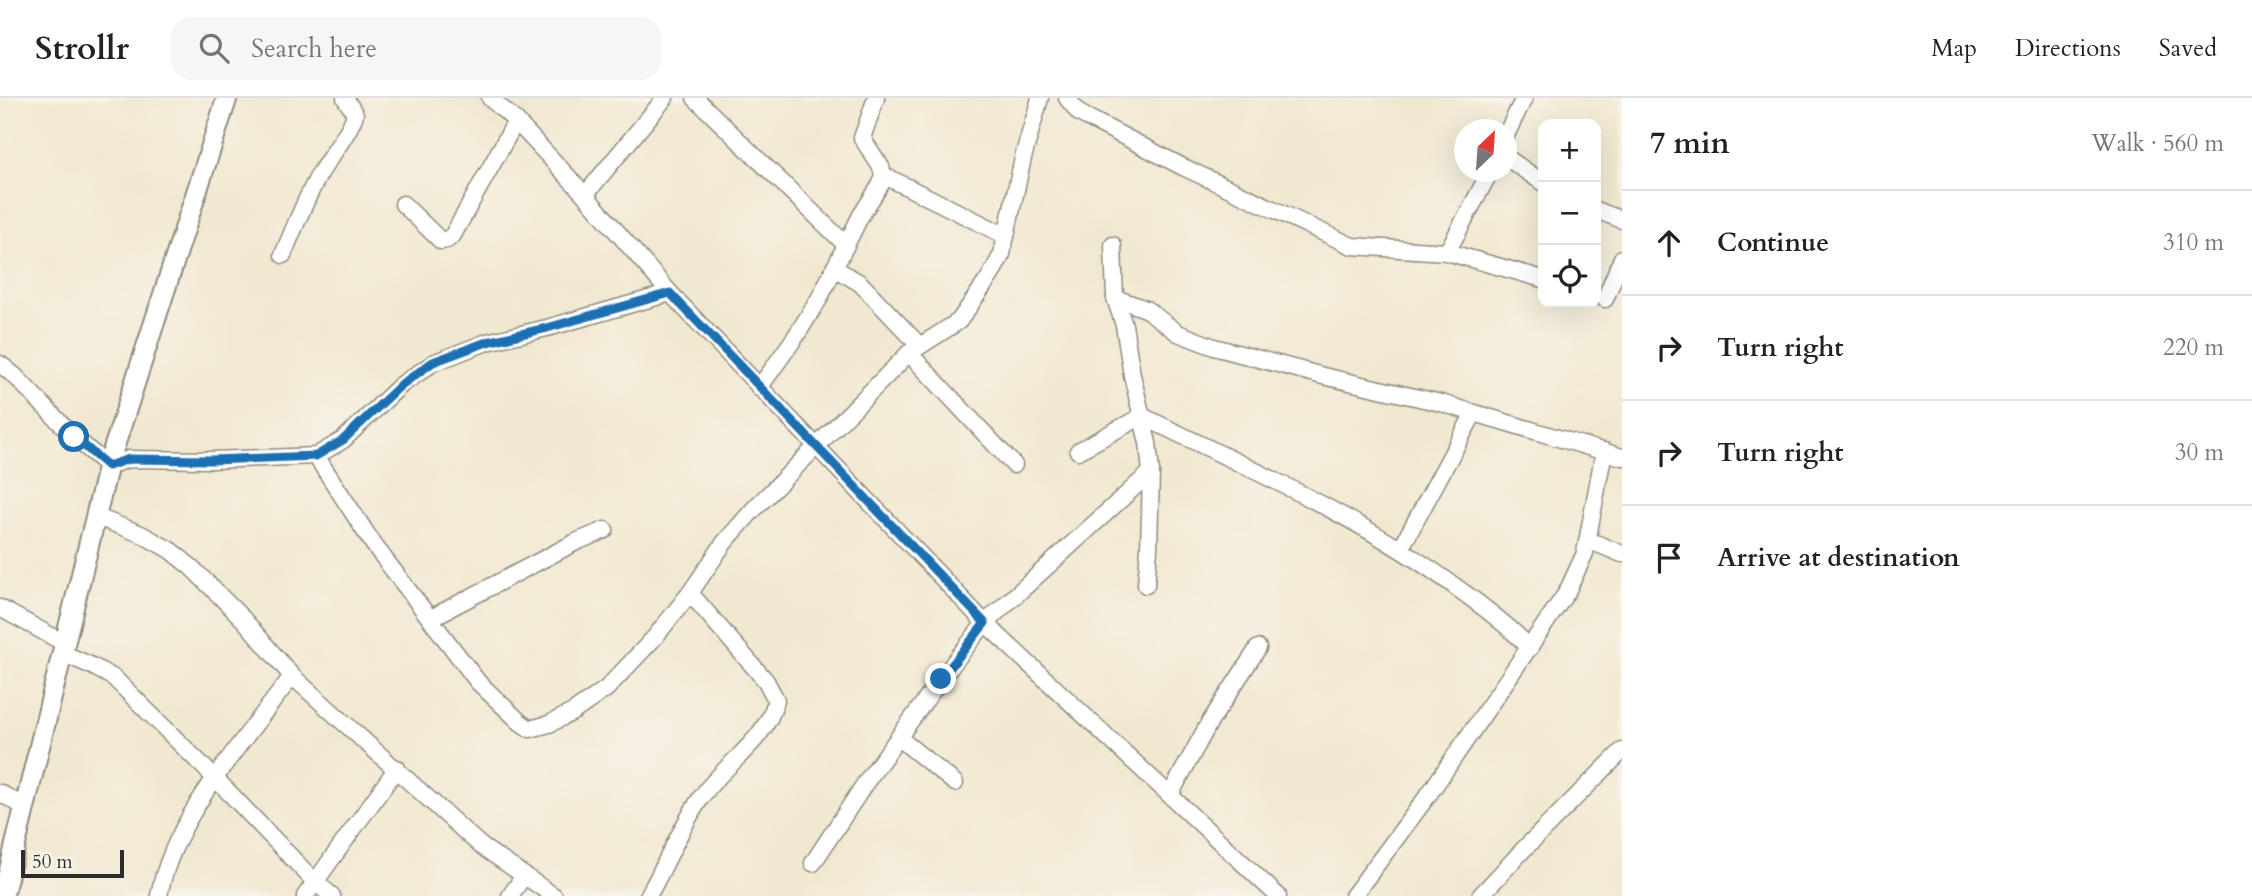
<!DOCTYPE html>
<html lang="en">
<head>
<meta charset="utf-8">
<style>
  body { margin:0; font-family:Cardo,serif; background:#f6f6f6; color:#222 }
  .controls { position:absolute; right:21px; top:21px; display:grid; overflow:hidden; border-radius:14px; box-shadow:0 7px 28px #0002 }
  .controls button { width:63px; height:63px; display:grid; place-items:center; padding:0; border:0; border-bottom:2px solid #e0e0e0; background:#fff; color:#222; font:35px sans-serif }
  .compass { position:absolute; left:1454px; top:21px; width:63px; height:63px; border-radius:50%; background:#fff; box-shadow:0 7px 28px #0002; rotate:25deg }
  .scale { position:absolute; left:21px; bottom:18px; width:103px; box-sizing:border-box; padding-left:7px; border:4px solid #2b2b2b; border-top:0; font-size:19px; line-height:24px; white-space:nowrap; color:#2b2b2b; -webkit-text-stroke:5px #f7f3e8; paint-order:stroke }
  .stop { position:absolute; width:21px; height:21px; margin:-16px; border:5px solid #1f6fb2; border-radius:50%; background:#fff }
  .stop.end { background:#1f6fb2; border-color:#fff; box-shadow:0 2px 7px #0008 }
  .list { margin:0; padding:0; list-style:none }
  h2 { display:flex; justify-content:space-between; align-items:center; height:91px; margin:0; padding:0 28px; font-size:30px }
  h2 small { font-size:23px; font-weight:400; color:#767676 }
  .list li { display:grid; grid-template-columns:46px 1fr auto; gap:21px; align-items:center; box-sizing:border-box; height:105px; padding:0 28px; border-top:2px solid #e0e0e0 }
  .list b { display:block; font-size:26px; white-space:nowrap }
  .list em { font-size:23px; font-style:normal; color:#767676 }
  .icon { flex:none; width:38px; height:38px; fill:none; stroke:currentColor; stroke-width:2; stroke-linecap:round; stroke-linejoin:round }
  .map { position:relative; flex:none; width:1622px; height:798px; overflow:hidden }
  header { display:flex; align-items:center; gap:42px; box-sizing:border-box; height:98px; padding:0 35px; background:#fff; border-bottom:2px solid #e0e0e0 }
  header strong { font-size:33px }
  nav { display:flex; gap:38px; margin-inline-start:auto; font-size:24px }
  .search { width:490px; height:63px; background:#f6f6f6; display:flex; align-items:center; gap:18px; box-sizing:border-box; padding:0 24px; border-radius:21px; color:#767676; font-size:26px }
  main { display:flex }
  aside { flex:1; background:#fff }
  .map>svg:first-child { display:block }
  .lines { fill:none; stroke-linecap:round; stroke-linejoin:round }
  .minor-casing { stroke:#8e8a7e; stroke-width:19 }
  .tertiary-casing { stroke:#8e8a7e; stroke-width:23 }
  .minor { stroke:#fff; stroke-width:16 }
  .tertiary { stroke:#fff; stroke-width:19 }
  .route { stroke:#1f6fb2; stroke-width:9 }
</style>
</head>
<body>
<header>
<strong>Strollr</strong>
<div class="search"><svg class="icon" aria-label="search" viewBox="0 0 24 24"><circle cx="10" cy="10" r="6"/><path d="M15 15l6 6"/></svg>Search here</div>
<nav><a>Map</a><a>Directions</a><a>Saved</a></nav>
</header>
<main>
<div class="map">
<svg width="1622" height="798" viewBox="0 0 1622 798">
  <rect width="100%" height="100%" fill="#f7f3e8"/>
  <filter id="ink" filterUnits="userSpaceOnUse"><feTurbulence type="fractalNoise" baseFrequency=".0143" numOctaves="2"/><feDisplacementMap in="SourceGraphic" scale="14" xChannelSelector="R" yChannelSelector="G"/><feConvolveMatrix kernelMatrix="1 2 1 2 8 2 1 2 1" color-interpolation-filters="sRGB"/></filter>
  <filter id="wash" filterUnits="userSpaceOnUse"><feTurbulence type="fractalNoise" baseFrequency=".00686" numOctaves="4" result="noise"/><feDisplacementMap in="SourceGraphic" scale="28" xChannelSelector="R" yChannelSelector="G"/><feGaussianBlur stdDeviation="1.57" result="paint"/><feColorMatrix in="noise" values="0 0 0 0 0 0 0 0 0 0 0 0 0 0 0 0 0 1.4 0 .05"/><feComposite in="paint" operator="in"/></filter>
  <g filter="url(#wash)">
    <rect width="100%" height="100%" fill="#f1e8d0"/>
  </g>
  <g filter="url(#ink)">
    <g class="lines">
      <!-- minor casing -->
      <g class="minor-casing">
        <g id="minor">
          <polyline points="490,0 516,23 585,97 670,195 985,525 1278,798"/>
          <polyline points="695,0 845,146"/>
          <polyline points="1067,0 1079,15 1088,20 1183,69 1352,148 1447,154 1543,181"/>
          <polyline points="1506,37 1524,0"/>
          <polyline points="1506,59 1543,85"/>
          <polyline points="883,77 1006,138"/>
          <polyline points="585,97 665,0"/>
          <polyline points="403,106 441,143 447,142 453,137 516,23"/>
          <polyline points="1596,112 1622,122"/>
          <polyline points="1113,147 1115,200 1124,227 1132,277 1148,345 1151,374 1149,451 1146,487"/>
          <polyline points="1447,154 1490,74"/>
          <path d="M283,157c11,-27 22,-55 36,-80 9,-16 33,-46 36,-61l-10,-16"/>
          <polyline points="834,170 860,185 919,247"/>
          <polyline points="1115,200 1146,211 1178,235 1214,249 1323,278 1441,305 1622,359"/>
          <polyline points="1605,201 1622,160"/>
          <polyline points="909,255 1014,367"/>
          <polyline points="0,266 15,278 74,339 108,368 129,361 212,362 316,358 343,342 401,287 433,265 487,244 547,230 670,195"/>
          <polyline points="759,290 796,238 819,201 861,117 881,86 883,77 881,69 862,40 876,0"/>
          <path d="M1078,353l64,-35c108,53 221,102 318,174 25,18 49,36 70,58"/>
          <polyline points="316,358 374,447 478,584 520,624 530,631 549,626 573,614 606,591 655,539 690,495 724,445 753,412 909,255 959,223 991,177 1002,156 1023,60 1040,0"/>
          <polyline points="97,419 141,436 170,452 191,469 244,522 292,578 481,748 554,798"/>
          <polyline points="1588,442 1622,456"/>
          <polyline points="1401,450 1474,315"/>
          <polyline points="0,510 64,545"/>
          <polyline points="431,520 576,444 605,432"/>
          <polyline points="62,555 92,568 114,580 216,681 314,783 332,798"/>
          <polyline points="899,640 955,685"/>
          <polyline points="0,695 23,708"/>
          <polyline points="1170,697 1208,627 1258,550"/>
          <polyline points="813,765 866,684 941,581 985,525 1151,374"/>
          <path d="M159,798c14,-79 86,-156 133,-220"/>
          <polyline points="305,798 397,670"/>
          <polyline points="510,798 523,779"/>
          <path d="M648,798c19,-33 32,-68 54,-100 23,-33 64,-54 74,-96l-10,-19 -76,-88"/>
          <polyline points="1353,798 1429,696 1567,494 1585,455 1604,353"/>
          <polyline points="1480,798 1523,752 1622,653"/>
        </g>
      </g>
      <!-- tertiary casing -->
      <g class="tertiary-casing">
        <polyline id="tertiary" points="3,798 108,368 227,0"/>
      </g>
      <!-- minor -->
      <use href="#minor" class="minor"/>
      <!-- tertiary -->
      <use href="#tertiary" class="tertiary"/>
    </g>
  </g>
  <g class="lines" filter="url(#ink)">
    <!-- route -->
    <polyline class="route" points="74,339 108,368 129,361 212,362 316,358 343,342 401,287 433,264 487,244 547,230 670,195 985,525 941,581"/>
  </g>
</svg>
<div class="controls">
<button>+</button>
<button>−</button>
<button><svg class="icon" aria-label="locate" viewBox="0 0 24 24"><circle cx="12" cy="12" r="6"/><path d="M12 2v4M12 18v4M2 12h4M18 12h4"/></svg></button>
</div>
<svg class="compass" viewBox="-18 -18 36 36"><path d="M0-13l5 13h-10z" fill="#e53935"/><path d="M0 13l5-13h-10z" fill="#767676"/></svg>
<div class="scale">50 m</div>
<div class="stop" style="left:74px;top:339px"></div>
<div class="stop end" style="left:941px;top:581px"></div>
</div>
<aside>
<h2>7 min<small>Walk · 560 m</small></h2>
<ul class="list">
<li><svg class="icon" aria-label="ahead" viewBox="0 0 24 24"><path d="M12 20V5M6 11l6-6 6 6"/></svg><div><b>Continue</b></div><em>310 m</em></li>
<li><svg class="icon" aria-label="right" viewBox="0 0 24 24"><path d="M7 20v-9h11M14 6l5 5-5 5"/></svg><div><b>Turn right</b></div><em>220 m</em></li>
<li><svg class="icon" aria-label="right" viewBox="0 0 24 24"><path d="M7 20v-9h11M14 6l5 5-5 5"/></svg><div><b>Turn right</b></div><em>30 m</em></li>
<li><svg class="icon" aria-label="arrive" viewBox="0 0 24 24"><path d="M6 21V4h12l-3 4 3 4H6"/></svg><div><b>Arrive at destination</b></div></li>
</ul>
</aside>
</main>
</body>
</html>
